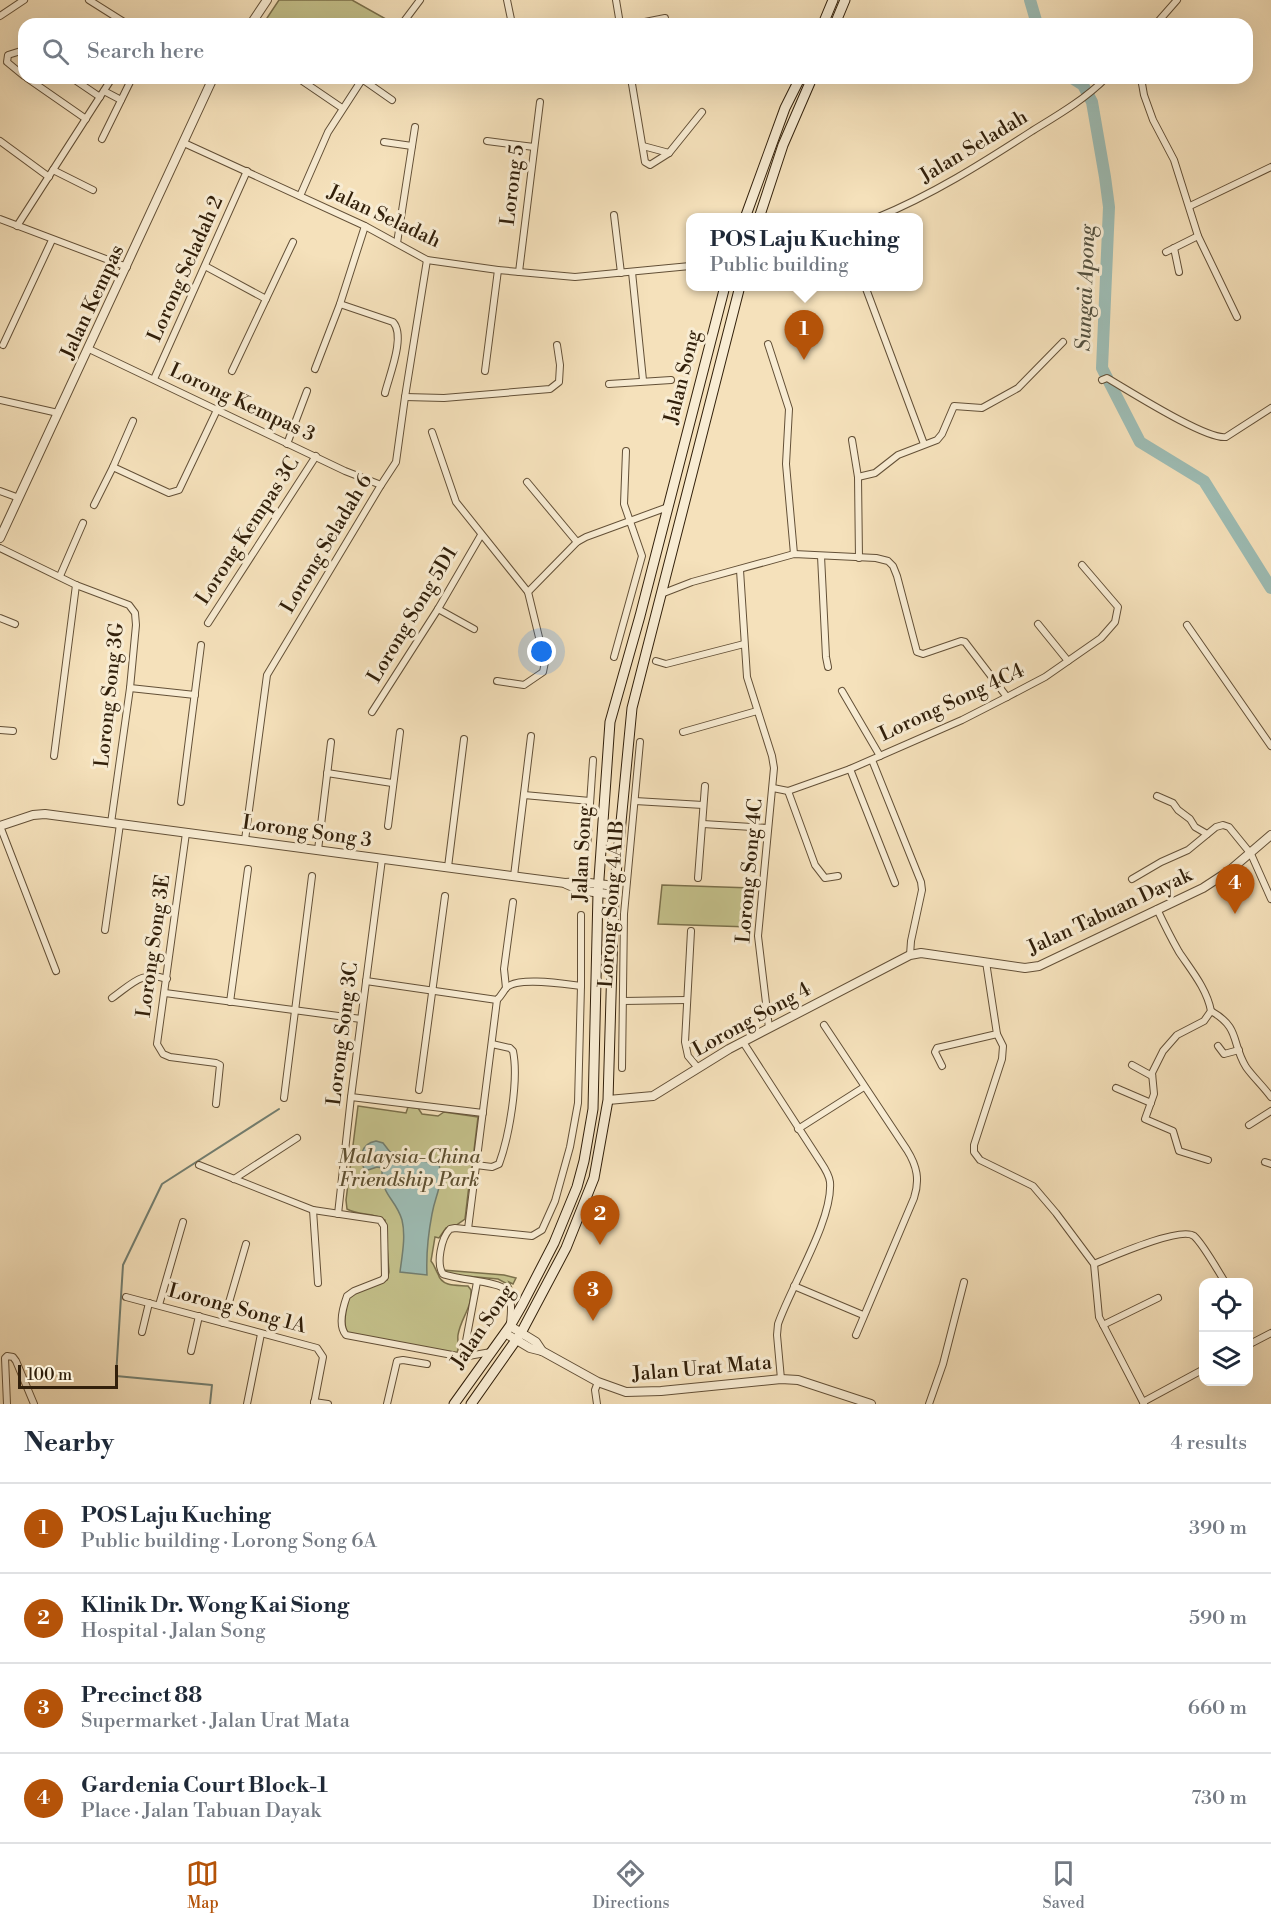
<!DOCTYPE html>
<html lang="en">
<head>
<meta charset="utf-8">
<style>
  body { margin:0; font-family:"Libre Bodoni",serif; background:#f2f2f3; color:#1f2937 }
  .controls { position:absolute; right:18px; bottom:18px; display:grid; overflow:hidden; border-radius:12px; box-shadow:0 6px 24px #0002 }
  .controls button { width:54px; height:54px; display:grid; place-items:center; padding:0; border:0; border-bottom:2px solid #e0e1e3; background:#fff; color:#1f2937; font:30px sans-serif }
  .scale { position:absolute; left:18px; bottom:15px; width:100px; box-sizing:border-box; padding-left:6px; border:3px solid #32200b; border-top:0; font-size:16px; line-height:21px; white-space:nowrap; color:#32200b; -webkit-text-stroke:4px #f8ecd3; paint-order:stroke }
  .you { position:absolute; left:542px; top:652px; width:21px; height:21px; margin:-15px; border:4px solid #fff; border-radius:50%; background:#1a73e8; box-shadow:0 0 0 9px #1a73e833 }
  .badge { display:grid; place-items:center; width:39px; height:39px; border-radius:50%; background:#b45309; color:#fff; font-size:20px; font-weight:700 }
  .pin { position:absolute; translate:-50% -50px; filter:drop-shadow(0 2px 3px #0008) }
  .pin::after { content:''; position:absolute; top:32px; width:21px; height:18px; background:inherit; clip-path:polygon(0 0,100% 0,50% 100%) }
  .popup { position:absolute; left:686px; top:213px; width:237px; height:78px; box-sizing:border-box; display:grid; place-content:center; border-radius:12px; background:#fff; filter:drop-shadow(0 2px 4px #0005); font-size:20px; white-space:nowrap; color:#747a83 }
  .popup b { font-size:22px; color:#1f2937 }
  .popup::after { content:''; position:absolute; left:50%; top:100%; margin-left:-12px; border:12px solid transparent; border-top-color:#fff }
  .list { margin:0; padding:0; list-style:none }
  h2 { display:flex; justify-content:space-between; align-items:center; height:78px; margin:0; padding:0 24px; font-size:26px }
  h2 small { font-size:20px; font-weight:400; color:#747a83 }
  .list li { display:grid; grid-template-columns:39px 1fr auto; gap:18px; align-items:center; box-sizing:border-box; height:90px; padding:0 24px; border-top:2px solid #e0e1e3 }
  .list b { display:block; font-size:22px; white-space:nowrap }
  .list p { margin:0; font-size:20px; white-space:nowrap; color:#747a83 }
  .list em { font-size:20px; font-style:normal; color:#747a83 }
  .icon { flex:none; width:33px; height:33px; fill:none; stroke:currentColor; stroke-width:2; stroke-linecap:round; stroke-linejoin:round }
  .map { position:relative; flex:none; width:1271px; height:1404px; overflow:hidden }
  .search { position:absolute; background:#fff; box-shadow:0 6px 24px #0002; left:18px; right:18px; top:18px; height:66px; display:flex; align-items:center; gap:15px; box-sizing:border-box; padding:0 21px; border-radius:18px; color:#747a83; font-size:22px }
  .sheet { height:438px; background:#fff }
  nav { display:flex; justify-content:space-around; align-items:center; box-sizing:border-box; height:84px; border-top:2px solid #e0e1e3; background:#fff; font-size:16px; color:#747a83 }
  nav a { display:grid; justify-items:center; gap:3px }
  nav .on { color:#b45309 }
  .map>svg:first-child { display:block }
  .green { fill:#c4c18b; stroke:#7b704b; stroke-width:1.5 }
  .water { fill:#9dbcb4; stroke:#727e70; stroke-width:1.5 }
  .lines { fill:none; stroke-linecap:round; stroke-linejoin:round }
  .stream { stroke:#727e70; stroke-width:2 }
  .river { stroke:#9dbcb4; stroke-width:12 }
  .minor-casing { stroke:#635037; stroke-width:8 }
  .tertiary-casing { stroke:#635037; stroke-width:10 }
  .secondary-casing { stroke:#32200b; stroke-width:11 }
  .minor { stroke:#f8ecd3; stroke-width:6 }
  .tertiary { stroke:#f8ecd3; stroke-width:8 }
  .secondary { stroke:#f8ecd3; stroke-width:9 }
  .labels { text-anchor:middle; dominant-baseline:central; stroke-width:6; stroke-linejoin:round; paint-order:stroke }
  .street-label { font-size:20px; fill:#32200b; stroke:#f8ecd3 }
  .park-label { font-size:20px; font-style:italic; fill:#5e5031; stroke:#f8ecd3 }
  .water-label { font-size:21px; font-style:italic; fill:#524f3e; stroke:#f8ecd3 }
</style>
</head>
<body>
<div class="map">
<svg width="1271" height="1404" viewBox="0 0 1271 1404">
  <rect width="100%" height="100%" fill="#f5e1bb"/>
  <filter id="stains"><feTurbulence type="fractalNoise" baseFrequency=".00333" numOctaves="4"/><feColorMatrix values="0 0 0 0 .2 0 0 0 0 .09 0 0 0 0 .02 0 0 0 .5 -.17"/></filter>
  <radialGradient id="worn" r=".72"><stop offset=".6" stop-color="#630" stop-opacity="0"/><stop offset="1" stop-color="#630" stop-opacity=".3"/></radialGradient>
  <!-- green -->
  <g class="green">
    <polygon points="279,0 352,0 393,23 270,24 265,21"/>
    <polygon points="662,885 752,888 750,927 658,924"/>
    <path d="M358,1106l48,7 2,-6 10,1 4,6 16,2 6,-4 34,5 -7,58 -4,1 -1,6 3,3 -4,34 -10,7 -9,2 -7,10 -4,-1 -4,24c4,5 4,8 7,13 4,13 18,11 30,12l3,4c1,19 -10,27 -13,45 -1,7 2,11 -1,18l-98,-17 -16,-5 4,-31 3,-5 37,-15 2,-8 -4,-52c-11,-8 -27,-4 -38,-11l-1,-9z"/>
    <polygon points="443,1270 504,1275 516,1278 513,1284 509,1282 511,1286 498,1279 444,1274"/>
  </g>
  <!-- water -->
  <path class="water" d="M376,1141l7,2 7,9h6l8,7 35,4c4,25 -3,29 -7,51 -4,21 -6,40 -5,61l-27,-3c2,-16 6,-36 2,-52 -7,-23 -21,-23 -20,-52l-5,-1 -12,4c-6,-13 -5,-27 11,-30z"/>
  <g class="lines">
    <!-- stream -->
    <polyline class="stream" points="210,1404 212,1385 116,1376 123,1265 162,1184 279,1109"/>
    <!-- river -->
    <g class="river">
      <polyline points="1030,0 1037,24"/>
      <polyline points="1072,78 1083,85 1092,102 1105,177 1109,207 1102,368 1140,442 1204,481 1271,588"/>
    </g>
    <!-- minor casing -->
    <g class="minor-casing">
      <g id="minor">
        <polyline points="89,0 127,24"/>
        <polyline points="507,0 512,24"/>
        <polyline points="616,0 620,24"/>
        <polyline points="0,16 24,0"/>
        <polyline points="402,24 420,0"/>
        <polyline points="635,24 665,18"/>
        <polyline points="1156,24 1177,0"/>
        <polyline points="24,50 8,55 7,62 24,76"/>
        <polyline points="27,78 86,119"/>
        <polyline points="72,78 100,97"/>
        <polyline points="298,78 342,108"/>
        <polyline points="631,78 645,162 650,165 669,153 702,112"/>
        <polyline points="1141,78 1144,95 1153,120 1174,160 1198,236 1237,317"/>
        <polyline points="362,79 392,100"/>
        <polyline points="104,91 121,100"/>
        <polyline points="102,139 132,78"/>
        <polyline points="0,141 49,177"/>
        <polyline points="487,141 534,147"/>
        <polyline points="384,142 412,146"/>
        <polyline points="184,143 365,226 427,260 498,270 575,277 690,266"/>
        <polyline points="643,146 669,153"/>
        <polyline points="53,170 93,190"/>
        <polyline points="300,196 328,132 363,78"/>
        <polyline points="1190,206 1271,167"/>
        <polyline points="614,215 621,273"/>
        <path d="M876,218c56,-23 105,-54 156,-87 26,-16 52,-31 74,-53"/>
        <polyline points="0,219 127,267"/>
        <polyline points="17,226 112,78"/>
        <polyline points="397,243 415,127"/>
        <polyline points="1174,248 1179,272"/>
        <polyline points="1166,252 1198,236"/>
        <polyline points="205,266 266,299"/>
        <polyline points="519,272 540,102"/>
        <polyline points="632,272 643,380"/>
        <polyline points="865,286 924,444"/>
        <path d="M340,304l53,18c13,14 -4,54 -8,71"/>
        <polyline points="768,344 789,409 786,464 794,554"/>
        <polyline points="3,345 52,240"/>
        <polyline points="89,349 345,471 381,485"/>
        <polyline points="315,369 340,304 365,226"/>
        <polyline points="232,371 293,242"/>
        <polyline points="485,371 498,270"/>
        <polyline points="154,379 247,171"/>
        <path d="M1102,380l5,-2c21,12 99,62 119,59l45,-29"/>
        <polyline points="609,384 671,380"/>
        <polyline points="405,397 444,398 550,389 559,382 560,365 557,345"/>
        <polyline points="0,400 58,413"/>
        <polyline points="432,432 456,502 528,592 545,662 543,672 524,685 497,681"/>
        <polyline points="852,440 858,477 859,558"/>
        <polyline points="287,444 307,391"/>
        <polyline points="113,467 133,421"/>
        <polyline points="858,477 875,473 898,455 937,440 942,434 954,406 982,408 1018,388 1063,342"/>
        <polyline points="527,482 577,542"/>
        <polyline points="0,491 19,498"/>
        <polyline points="94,505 113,467 169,493 179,490 217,410"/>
        <polyline points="0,548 76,585 129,605 135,613 136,625 130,688 111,823"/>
        <polyline points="821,556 826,657 828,667"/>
        <polyline points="740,570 747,677 772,756 774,768 758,936 769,1028"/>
        <polyline points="60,576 83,523"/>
        <polyline points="528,592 577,542 586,537 668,507"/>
        <polyline points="661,594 692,582 794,554 876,558 888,561 893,566 897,576 917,652 923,654 961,641 965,642 1007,697"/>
        <polyline points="438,609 474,629"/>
        <polyline points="0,618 15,624"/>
        <polyline points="208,623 316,456"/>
        <polyline points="1038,624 1068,661"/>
        <polyline points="1187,625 1271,746"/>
        <polyline points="614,657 642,556 624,504 626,451"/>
        <polyline points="656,661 666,664 744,644"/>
        <polyline points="130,688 195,695"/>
        <polyline points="842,691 880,756"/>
        <polyline points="372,712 438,609 481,535"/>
        <polyline points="0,730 13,731"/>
        <polyline points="683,732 757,711"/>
        <polyline points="54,756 76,585"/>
        <polyline points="872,760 921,882 922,890 911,941 910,955"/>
        <polyline points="850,769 895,883"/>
        <polyline points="327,773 392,783"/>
        <polyline points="773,788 788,791 850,769 962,720 1007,697 1045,677 1101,638 1115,622 1118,607 1082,565"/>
        <polyline points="788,791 815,865 825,878 838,876"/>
        <polyline points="524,795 590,801"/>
        <polyline points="1157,796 1173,803 1178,810 1190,819 1195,827 1207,834"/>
        <polyline points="635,801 703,805"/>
        <polyline points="181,802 201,645"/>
        <polyline points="703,824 768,828"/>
        <polyline points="0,826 56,971"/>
        <polyline points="388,826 400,732"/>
        <polyline points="186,833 157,1044 163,1054 170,1057 216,1063 220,1065 216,1104"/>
        <polyline points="245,840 267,675 381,485 396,462 405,397 427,260"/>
        <polyline points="587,848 593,760"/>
        <polyline points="318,850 331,742"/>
        <polyline points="448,867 464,739"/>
        <polyline points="514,876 531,736"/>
        <polyline points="698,878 705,786"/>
        <polyline points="1132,879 1161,862 1188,850 1216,827 1223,825 1229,827 1251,854 1271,899"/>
        <path d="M1157,909c7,15 14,29 22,43 12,18 28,37 32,59l-7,10 -27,14 -14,16 -11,22 2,21 -9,25 28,12 6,20 29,9"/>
        <polyline points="105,930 120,824"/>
        <polyline points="691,931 685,1042 688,1056 698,1068"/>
        <path d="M366,981l131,19c4,-4 6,-8 9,-12 11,-12 59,-4 75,-2l-3,117 -8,44 -15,54 -13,29 -10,6 -77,-8 -5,1c-9,9 -14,35 -7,45 14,6 56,7 63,16 7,9 5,23 4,33"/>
        <polyline points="581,986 581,915"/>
        <polyline points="506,988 504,969 513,902"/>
        <polyline points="165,993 361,1019"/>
        <path d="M112,998c20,-14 30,-28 55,-19"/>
        <polyline points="623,1001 687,1000"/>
        <polyline points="230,1002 248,869"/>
        <path d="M1211,1011c30,17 20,32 35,56 7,10 17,19 25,30"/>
        <path d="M824,1025l83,125c10,16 13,30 7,48l-58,137"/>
        <polyline points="997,1034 1003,1046 1002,1059 974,1145 974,1152 980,1160 1033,1186 1056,1213 1094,1264 1099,1317 1144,1404"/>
        <path d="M743,1042l77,119c4,6 9,13 10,21 3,38 -39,104 -52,142l-1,11 4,44"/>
        <polyline points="1218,1046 1224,1054 1239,1050"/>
        <polyline points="1132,1065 1152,1076"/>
        <polyline points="942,1066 935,1052 937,1048 997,1034 986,962"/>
        <polyline points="622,1068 624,914 640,742"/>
        <polyline points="1116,1088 1151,1103"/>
        <polyline points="419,1090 445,896"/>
        <polyline points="351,1097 483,1113"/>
        <polyline points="284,1098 312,876"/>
        <polyline points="1249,1125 1271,1111"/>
        <polyline points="798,1129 864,1087"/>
        <polyline points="1265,1162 1271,1164"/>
        <path d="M199,1165l114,45 67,10 4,6 1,51 -3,3 -28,11 -7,5c-4,11 -9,30 -1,39l117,22 28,-5"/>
        <path d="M476,1165l16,2 7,-3c10,-27 20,-84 14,-113l-3,-3 -18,-4"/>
        <polyline points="234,1179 297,1138"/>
        <polyline points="313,1210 318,1283"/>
        <polyline points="338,1214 351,1097 382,859"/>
        <polyline points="468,1229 497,1000"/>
        <path d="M1094,1264c17,-7 87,-38 100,-28 9,8 24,35 31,46"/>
        <polyline points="794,1286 863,1315"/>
        <polyline points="126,1297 317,1348 323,1357 314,1404"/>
        <polyline points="159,1305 183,1222"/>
        <polyline points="223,1323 246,1244"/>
        <polyline points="1103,1325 1158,1298"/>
        <polyline points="142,1332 149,1303"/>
        <polyline points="1248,1345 1271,1333"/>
        <polyline points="191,1351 199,1316"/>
        <polyline points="463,1357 477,1282"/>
        <polyline points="314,1402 328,1404"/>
        <polyline points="1143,1402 1204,1369"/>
        <polyline points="7,1404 5,1358 7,1356 13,1357 16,1361 34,1404"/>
        <polyline points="247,1404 261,1334"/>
        <polyline points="387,1404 397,1361 403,1360 427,1364"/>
        <polyline points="597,1404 595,1390 598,1382"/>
        <polyline points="929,1404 943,1364 964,1282"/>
      </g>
    </g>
    <!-- tertiary casing -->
    <g class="tertiary-casing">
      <g id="tertiary">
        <polyline points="251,24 267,0"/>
        <polyline points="0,538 213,78"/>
        <polyline points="0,826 33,815 45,814 565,883 581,882 615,886"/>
        <polyline points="566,884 580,890 614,895"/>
        <polyline points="608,1100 653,1096 729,1049 910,955 921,953 1025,968 1039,966 1203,888 1229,871 1271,835"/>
        <polyline points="510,1326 536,1342 542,1351"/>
        <polyline points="505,1333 530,1348 542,1351 598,1382 626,1392 661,1391 781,1379 798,1380 871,1404"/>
      </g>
    </g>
    <!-- secondary casing -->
    <g class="secondary-casing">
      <g id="secondary">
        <polyline points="823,24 833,0"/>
        <polyline points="835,24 845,0"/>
        <polyline points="745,218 785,108 800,78"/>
        <polyline points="759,218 783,145 812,78"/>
        <polyline points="454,1404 510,1326 522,1305 554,1243 577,1187 584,1161 593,1109 598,893 610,722 640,616 725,286"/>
        <polyline points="471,1404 521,1333 566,1248 594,1178 608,1100 614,895 632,708 740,286"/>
      </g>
    </g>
    <!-- minor -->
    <use href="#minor" class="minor"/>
    <!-- tertiary -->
    <use href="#tertiary" class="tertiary"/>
    <!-- secondary -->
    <use href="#secondary" class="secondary"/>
  </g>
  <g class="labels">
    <!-- street labels -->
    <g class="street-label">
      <text transform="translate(974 147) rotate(-31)">Jalan Seladah</text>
      <text transform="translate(513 185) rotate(-83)">Lorong 5</text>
      <text transform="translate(384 217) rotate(25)">Jalan Seladah</text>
      <text transform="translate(186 269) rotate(-66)">Lorong Seladah 2</text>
      <text transform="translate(93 302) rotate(-65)">Jalan Kempas</text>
      <text transform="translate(683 377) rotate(-76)">Jalan Song</text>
      <text transform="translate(242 403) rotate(25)">Lorong Kempas 3</text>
      <text transform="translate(248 531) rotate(-57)">Lorong Kempas 3C</text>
      <text transform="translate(327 544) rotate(-59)">Lorong Seladah 6</text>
      <text transform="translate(413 615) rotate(-59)">Lorong Song 5D1</text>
      <text transform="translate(110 695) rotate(-84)">Lorong Song 3G</text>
      <text transform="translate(952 703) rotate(-25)">Lorong Song 4C4</text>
      <text transform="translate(307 832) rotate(8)">Lorong Song 3</text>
      <text transform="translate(583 854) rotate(-87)">Jalan Song</text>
      <text transform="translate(750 871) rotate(-85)">Lorong Song 4C</text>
      <text transform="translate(612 904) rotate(-86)">Lorong Song 4A1B</text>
      <text transform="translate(1110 912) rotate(-25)">Jalan Tabuan Dayak</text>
      <text transform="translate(154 946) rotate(-82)">Lorong Song 3E</text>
      <text transform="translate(752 1020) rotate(-29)">Lorong Song 4</text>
      <text transform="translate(343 1034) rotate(-83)">Lorong Song 3C</text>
      <text transform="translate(237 1309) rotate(15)">Lorong Song 1A</text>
      <text transform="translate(483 1327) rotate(-56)">Jalan Song</text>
      <text transform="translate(702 1369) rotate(-5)">Jalan Urat Mata</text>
    </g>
    <!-- park labels -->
    <g class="park-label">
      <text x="409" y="1157">Malaysia-China<tspan x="409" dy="23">Friendship Park</tspan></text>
    </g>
    <!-- water labels -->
    <g class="water-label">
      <text transform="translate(1086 288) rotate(-88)">Sungai Apong</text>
    </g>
  </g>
  <rect width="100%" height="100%" filter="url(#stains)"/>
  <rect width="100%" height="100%" fill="url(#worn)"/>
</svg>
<div class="controls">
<button><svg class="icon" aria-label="locate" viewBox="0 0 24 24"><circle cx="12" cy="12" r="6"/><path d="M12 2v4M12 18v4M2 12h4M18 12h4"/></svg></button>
<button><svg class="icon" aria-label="layers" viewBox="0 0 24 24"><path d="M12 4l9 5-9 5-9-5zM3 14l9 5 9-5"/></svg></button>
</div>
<div class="scale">100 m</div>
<div class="you"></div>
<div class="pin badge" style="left:804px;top:360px">1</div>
<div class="popup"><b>POS Laju Kuching</b>Public building</div>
<div class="pin badge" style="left:600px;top:1245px">2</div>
<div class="pin badge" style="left:593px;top:1321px">3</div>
<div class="pin badge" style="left:1235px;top:914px">4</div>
<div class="search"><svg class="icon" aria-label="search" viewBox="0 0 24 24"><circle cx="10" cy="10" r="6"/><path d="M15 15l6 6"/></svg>Search here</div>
</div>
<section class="sheet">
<h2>Nearby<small>4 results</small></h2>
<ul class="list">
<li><span class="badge">1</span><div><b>POS Laju Kuching</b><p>Public building · Lorong Song 6A</p></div><em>390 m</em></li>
<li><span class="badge">2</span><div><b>Klinik Dr. Wong Kai Siong</b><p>Hospital · Jalan Song</p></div><em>590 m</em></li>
<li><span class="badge">3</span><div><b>Precinct 88</b><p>Supermarket · Jalan Urat Mata</p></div><em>660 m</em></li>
<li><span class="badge">4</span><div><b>Gardenia Court Block-1</b><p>Place · Jalan Tabuan Dayak</p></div><em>730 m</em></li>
</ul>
</section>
<nav>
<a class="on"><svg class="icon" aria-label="map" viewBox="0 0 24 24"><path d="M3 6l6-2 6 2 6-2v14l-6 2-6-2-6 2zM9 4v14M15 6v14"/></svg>Map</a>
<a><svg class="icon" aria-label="directions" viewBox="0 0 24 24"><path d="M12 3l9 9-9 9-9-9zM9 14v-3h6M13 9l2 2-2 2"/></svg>Directions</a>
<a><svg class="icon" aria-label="saved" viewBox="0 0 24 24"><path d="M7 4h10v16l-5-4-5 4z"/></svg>Saved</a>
</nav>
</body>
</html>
